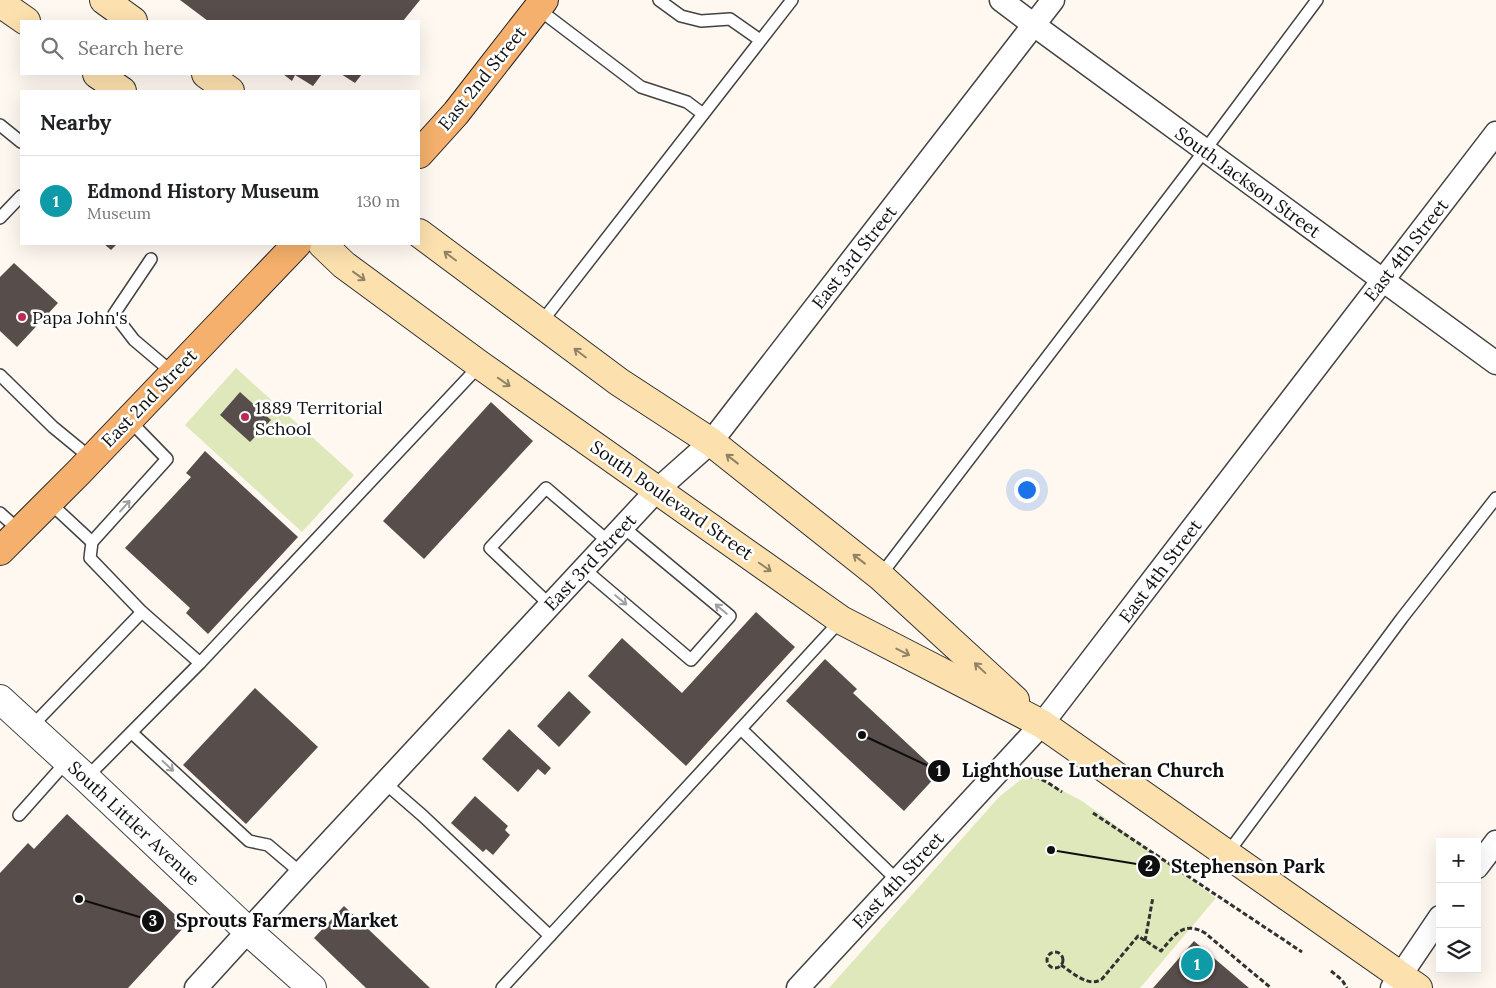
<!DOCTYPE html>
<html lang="en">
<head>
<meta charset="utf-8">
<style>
  body { margin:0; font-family:Lora,serif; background:#f6f6f6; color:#202124 }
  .controls { position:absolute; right:15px; bottom:15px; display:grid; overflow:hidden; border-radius:0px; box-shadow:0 5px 20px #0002 }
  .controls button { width:45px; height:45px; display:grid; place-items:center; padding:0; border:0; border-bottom:1px solid #e0e0e0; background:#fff; color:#202124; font:25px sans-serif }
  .you { position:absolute; left:1026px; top:489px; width:18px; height:18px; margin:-12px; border:4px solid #fff; border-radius:50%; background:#1a73e8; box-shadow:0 0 0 8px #1a73e833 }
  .badge { display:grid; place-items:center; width:32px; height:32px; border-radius:50%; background:#0f766e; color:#fff; font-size:16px; font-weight:700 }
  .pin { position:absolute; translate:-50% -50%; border:2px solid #fff; box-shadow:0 1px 5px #0006 }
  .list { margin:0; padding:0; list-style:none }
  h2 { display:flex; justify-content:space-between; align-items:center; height:65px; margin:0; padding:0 20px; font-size:21px }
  h2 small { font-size:16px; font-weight:400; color:#757577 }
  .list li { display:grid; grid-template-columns:32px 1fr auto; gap:15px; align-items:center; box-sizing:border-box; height:90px; padding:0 20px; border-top:1px solid #e0e0e0 }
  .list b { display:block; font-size:19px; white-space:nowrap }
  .list p { margin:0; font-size:16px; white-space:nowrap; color:#757577 }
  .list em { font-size:16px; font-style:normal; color:#757577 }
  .icon { flex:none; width:28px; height:28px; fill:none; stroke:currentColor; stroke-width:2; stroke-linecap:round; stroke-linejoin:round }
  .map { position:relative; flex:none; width:1496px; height:988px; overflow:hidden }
  .search { position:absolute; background:#fff; box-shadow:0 5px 20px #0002; left:20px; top:20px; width:400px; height:55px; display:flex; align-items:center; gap:12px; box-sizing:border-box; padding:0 18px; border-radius:0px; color:#757577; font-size:19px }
  .panel { position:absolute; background:#fff; box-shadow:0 5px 20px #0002; left:20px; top:90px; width:400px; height:155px; border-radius:0px }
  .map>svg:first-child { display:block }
  .green { fill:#dee8bb }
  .building { fill:#574d4b }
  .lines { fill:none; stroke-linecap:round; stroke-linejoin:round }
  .service-casing { stroke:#424242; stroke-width:14 }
  .minor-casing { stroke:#424242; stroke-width:25 }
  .tertiary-casing { stroke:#424242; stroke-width:30 }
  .secondary-casing { stroke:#313131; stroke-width:30 }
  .primary-casing { stroke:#202020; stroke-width:30 }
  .path { stroke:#313131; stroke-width:3; stroke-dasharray:5 2.5; stroke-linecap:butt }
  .service { stroke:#fff; stroke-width:11 }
  .minor { stroke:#fff; stroke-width:22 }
  .tertiary { stroke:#fff; stroke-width:28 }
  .secondary { stroke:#fce0ae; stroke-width:28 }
  .primary { stroke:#f4b06c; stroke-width:28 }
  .oneway { stroke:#918266 }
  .oneway2 { stroke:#9f9f9f }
  .poi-dot { fill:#bb2a56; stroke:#fff; stroke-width:2 }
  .labels { text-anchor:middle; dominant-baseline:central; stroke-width:5; stroke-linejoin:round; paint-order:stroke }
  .street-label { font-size:18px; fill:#0f0f0f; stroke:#fff }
  .poi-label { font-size:18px; fill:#0f0f0f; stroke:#fff; text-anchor:start }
  .leader { fill:none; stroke:#0f0f0f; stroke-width:2 }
  .callout-dot { fill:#0f0f0f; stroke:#fff; stroke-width:2 }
  .mark-label { font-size:15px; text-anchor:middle; font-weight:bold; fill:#fff }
  .callout-label { font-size:19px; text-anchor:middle; font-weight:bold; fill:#0f0f0f; stroke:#fff; stroke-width:5; stroke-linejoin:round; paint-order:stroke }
</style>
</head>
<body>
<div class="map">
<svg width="1496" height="988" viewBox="0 0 1496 988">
  <rect width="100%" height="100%" fill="#fff8f1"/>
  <!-- green -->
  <g class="green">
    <polygon points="236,368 354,475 302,532 185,425"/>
    <polygon points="1029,773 1082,801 1216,898 1140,988 829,988 999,797"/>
  </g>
  <!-- building -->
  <g class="building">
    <polygon points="180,0 420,0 403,21 208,21"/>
    <polygon points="283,74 322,74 313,86 295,75 292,81"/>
    <polygon points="341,74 362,74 355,83"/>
    <polygon points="104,244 117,244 111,250"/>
    <polygon points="14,263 58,303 17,347 0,331 0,277"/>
    <polygon points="240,392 271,420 250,442 220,415"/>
    <polygon points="491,402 533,441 424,559 383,521"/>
    <polygon points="205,451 298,537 208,634 186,613 190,608 125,548 191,477 186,473"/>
    <polygon points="756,612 795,647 686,766 588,676 622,638 682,693"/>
    <polygon points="825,659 857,689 853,693 939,773 904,811 786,701"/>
    <polygon points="255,688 318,747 246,824 183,765"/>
    <polygon points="569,691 591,712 559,747 537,726"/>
    <polygon points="509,729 551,768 545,775 538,769 518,792 482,759"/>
    <polygon points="475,796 508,826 505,830 510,835 493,855 486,849 483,852 451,823"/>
    <polygon points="67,814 186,925 128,988 0,988 0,873 28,843 34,849"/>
    <polygon points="344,906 430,988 366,988 314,938"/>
    <polygon points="1194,941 1249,988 1153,988"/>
  </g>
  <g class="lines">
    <!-- service casing -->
    <g class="service-casing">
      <g id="service">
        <polyline points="659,0 681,16 701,21 730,19 760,40"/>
        <polyline points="537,8 641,87 687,102 703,114"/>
        <polyline points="0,125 21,142"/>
        <polyline points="0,218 21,196"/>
        <polyline points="151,259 114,314 134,340 173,373"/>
        <polyline points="540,324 792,0"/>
        <polyline points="0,375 53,427 92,459"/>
        <polyline points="49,502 92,542"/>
        <polyline points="0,513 20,531"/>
        <polyline points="584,569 691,660 730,616 623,527"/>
        <polyline points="880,576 1205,150 1317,0"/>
        <polyline points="550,605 490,548 546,488 609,542"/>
        <polyline points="142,612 200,663"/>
        <polyline points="30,728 142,612 90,558 92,542 167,459 129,420"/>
        <polyline points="741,729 898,881"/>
        <polyline points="132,733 249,841 268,845 301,873"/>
        <polyline points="86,778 200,663 480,365"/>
        <polyline points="385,783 423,816 550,936"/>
        <polyline points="19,815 67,761"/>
        <polyline points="1227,854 1402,618 1496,498"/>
        <polyline points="502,988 841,620"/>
      </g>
    </g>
    <!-- minor casing -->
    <g class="minor-casing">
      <g id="minor">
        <polyline points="1001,0 1034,25 1496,363"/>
        <polyline points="1477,867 1496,842"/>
        <polyline points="196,988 301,873 657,490 711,442 1053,0"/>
        <polyline points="798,988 1042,724 1496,133"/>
        <polyline points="1392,988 1440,917"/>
      </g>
    </g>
    <!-- tertiary casing -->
    <g class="tertiary-casing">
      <polyline id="tertiary" points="0,699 86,778 248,931 312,988"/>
    </g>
    <!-- secondary casing -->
    <g class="secondary-casing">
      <g id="secondary">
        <polyline points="104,0 133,21"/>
        <polyline points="0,3 26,21"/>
        <polyline points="97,74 122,91"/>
        <polyline points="206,74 230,91"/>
        <polyline points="419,233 619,382 711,442 880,576 1015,700"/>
        <polyline points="322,244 344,265 480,365 841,620 1042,724 1418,988"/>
      </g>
    </g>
    <!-- primary casing -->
    <g class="primary-casing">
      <g id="primary">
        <polyline points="419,154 456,113 544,0"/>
        <polyline points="0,551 79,472 297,244"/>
      </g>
    </g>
    <!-- path -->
    <g class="path">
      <path d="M1027,777c14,-1 24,8 35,15"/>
      <polyline points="1093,813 1302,952"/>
      <polyline points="1145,941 1153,897"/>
      <circle cx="1055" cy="960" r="8"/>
      <path d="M1061,965c12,8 28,23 41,14l36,-43 23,15c13,-15 22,-31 44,-18l66,55"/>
      <polyline points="1331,971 1342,980 1347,988"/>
    </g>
    <!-- service -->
    <use href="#service" class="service"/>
    <!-- minor -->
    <use href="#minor" class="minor"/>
    <!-- tertiary -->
    <use href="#tertiary" class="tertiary"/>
    <!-- secondary -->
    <use href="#secondary" class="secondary"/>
    <!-- primary -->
    <use href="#primary" class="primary"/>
  </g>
  <!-- one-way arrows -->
  <defs><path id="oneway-shaft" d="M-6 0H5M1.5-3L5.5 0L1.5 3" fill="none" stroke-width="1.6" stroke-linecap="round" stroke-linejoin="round" transform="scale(1.25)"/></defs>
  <g class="oneway">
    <use href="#oneway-shaft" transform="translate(450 256) rotate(-143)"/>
    <use href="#oneway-shaft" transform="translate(359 276) rotate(36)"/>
    <use href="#oneway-shaft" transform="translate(580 353) rotate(-143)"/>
    <use href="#oneway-shaft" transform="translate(504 382) rotate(35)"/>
    <use href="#oneway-shaft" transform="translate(732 459) rotate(-142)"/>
    <use href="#oneway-shaft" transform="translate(859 559) rotate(-142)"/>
    <use href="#oneway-shaft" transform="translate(765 567) rotate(35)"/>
    <use href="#oneway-shaft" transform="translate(903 652) rotate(27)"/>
    <use href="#oneway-shaft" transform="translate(980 668) rotate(-137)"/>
  </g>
  <g class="oneway2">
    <use href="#oneway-shaft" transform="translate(125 506) rotate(-48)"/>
    <use href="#oneway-shaft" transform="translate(621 600) rotate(40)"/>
    <use href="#oneway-shaft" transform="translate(721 609) rotate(-140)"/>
    <use href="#oneway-shaft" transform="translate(168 766) rotate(43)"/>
  </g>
  <!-- markers -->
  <g class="poi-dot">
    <circle cx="22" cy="317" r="5"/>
    <circle cx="245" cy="417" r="5"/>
  </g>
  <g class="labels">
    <!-- street labels -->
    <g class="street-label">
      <text transform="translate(482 78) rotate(-51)">East 2nd Street</text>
      <text transform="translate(1248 182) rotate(36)">South Jackson Street</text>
      <text transform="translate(1406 250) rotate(-52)">East 4th Street</text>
      <text transform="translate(854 257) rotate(-52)">East 3rd Street</text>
      <text transform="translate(149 398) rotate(-46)">East 2nd Street</text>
      <text transform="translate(672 500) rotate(35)">South Boulevard Street</text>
      <text transform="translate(590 562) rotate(-47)">East 3rd Street</text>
      <text transform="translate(1160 571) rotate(-53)">East 4th Street</text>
      <text transform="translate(134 823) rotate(43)">South Littler Avenue</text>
      <text transform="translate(898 880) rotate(-47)">East 4th Street</text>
    </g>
    <!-- poi labels -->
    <g class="poi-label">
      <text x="32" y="317">Papa John's</text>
      <text x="255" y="407">1889 Territorial<tspan x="255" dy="21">School</tspan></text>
    </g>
  </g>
  <!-- callouts -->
  <path class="leader" d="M862 735L939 771M1051 850L1149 866M79 899L153 921"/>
  <g class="callout-dot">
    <circle cx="862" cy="735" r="5"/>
    <circle cx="1051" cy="850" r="5"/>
    <circle cx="79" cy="899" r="5"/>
    <circle cx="939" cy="771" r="12"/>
    <circle cx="1149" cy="866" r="12"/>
    <circle cx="153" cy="921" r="12"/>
  </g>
  <g class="mark-label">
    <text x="939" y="776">1</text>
    <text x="1149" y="871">2</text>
    <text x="153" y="926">3</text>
  </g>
  <g class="callout-label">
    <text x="1093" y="777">Lighthouse Lutheran Church</text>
    <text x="1248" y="873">Stephenson Park</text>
    <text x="287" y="927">Sprouts Farmers Market</text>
  </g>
</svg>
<div class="controls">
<button>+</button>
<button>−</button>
<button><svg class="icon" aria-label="layers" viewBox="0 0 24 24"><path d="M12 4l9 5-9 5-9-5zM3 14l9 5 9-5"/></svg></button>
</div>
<div class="you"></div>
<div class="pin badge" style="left:1197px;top:964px;background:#0f9aa8">1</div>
<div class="search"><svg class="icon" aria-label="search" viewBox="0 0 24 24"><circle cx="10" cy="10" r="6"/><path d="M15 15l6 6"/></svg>Search here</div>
<section class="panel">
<h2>Nearby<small></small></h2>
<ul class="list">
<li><span class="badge" style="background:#0f9aa8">1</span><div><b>Edmond History Museum</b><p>Museum</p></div><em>130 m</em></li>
</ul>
</section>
</div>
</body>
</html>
